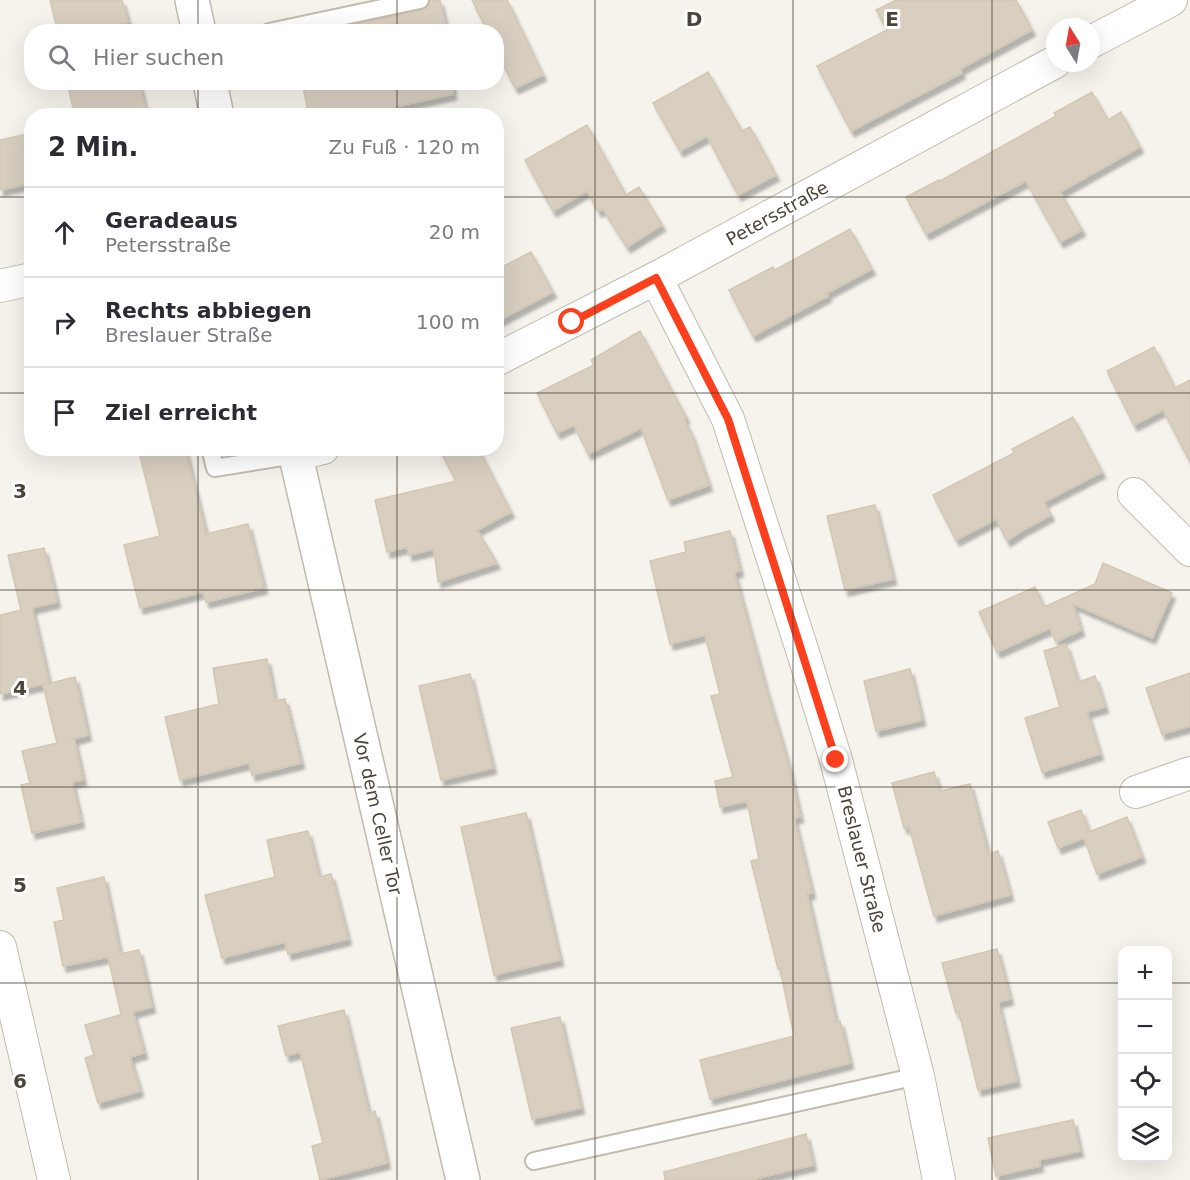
<!DOCTYPE html>
<html lang="de">
<head>
<meta charset="utf-8">
<style>
  body { margin:0; font-family:"DejaVu Sans",sans-serif; background:#f7f7f7; color:#2b2b33 }
  .controls { position:absolute; right:18px; bottom:18px; display:grid; overflow:hidden; border-radius:12px; box-shadow:0 6px 24px #0002 }
  .controls button { width:54px; height:54px; display:grid; place-items:center; padding:0; border:0; border-bottom:2px solid #e1e1e2; background:#fff; color:#2b2b33; font:30px sans-serif }
  .compass { position:absolute; left:1046px; top:18px; width:54px; height:54px; border-radius:50%; background:#fff; box-shadow:0 6px 24px #0002; rotate:349deg }
  .stop { position:absolute; width:18px; height:18px; margin:-14px; border:4px solid #fc3f1d; border-radius:50%; background:#fff }
  .stop.end { background:#fc3f1d; border-color:#fff; box-shadow:0 2px 6px #0008 }
  .list { margin:0; padding:0; list-style:none }
  h2 { display:flex; justify-content:space-between; align-items:center; height:78px; margin:0; padding:0 24px; font-size:26px }
  h2 small { font-size:20px; font-weight:400; color:#7c7c81 }
  .list li { display:grid; grid-template-columns:39px 1fr auto; gap:18px; align-items:center; box-sizing:border-box; height:90px; padding:0 24px; border-top:2px solid #e1e1e2 }
  .list b { display:block; font-size:22px; white-space:nowrap }
  .list p { margin:0; font-size:20px; white-space:nowrap; color:#7c7c81 }
  .list em { font-size:20px; font-style:normal; color:#7c7c81 }
  .icon { flex:none; width:33px; height:33px; fill:none; stroke:currentColor; stroke-width:2; stroke-linecap:round; stroke-linejoin:round }
  .map { position:relative; flex:none; width:1190px; height:1180px; overflow:hidden }
  .search { position:absolute; background:#fff; box-shadow:0 6px 24px #0002; left:24px; top:24px; width:480px; height:66px; display:flex; align-items:center; gap:15px; box-sizing:border-box; padding:0 21px; border-radius:24px; color:#7c7c81; font-size:22px }
  .panel { position:absolute; background:#fff; box-shadow:0 6px 24px #0002; left:24px; top:108px; width:480px; height:348px; border-radius:24px }
  .map>svg:first-child { display:block }
  .building { fill:#d8cfc1; stroke:#d3c7b4; stroke-width:1.5; filter:url(#shadow) }
  .lines { fill:none; stroke-linecap:round; stroke-linejoin:round }
  .service-casing { stroke:#c2bbae; stroke-width:20 }
  .minor-casing { stroke:#c2bbae; stroke-width:34 }
  .tertiary-casing { stroke:#c2bbae; stroke-width:36 }
  .service { stroke:#fff; stroke-width:16 }
  .minor { stroke:#fff; stroke-width:32 }
  .tertiary { stroke:#fff; stroke-width:33 }
  .route { stroke:#fc3f1d; stroke-width:8 }
  .grid { fill:none; stroke:#4b4439; stroke-width:1.5; stroke-opacity:0.55 }
  .labels { text-anchor:middle; dominant-baseline:central; stroke-width:6; stroke-linejoin:round; paint-order:stroke }
  .street-label { font-size:18px; fill:#4b4439; stroke:#fff }
  .grid-label { font-size:20px; text-anchor:middle; font-weight:bold; fill:#4b4439; stroke:#fff; stroke-width:6; stroke-linejoin:round; paint-order:stroke }
</style>
</head>
<body>
<div class="map">
<svg width="1190" height="1180" viewBox="0 0 1190 1180">
  <defs>
    <filter id="shadow"><feDropShadow dx="3.5" dy="6" stdDeviation="1.5" flood-color="#0004"/></filter>
  </defs>
  <rect width="100%" height="100%" fill="#f6f3ec"/>
  <!-- building -->
  <g class="building">
    <polygon points="50,0 122,0 128,22 94,32 58,32"/>
    <polygon points="430,0 440,0 447,32 332,32 332,29 422,10 427,7"/>
    <polygon points="472,0 507,0 543,75 515,88 496,50 496,32 488,32"/>
    <polygon points="896,0 1016,0 1032,30 960,69 962,73 851,131 817,66 887,30 876,10"/>
    <polygon points="708,72 742,131 750,127 776,175 738,195 707,136 680,151 653,103"/>
    <polygon points="67,82 139,82 147,116 75,116"/>
    <polygon points="302,82 452,82 453,94 353,116 309,116"/>
    <polygon points="1092,92 1108,120 1121,112 1140,147 1060,192 1082,230 1060,242 1026,181 926,234 906,197 939,180 940,181 1056,116 1054,113"/>
    <polygon points="587,125 626,195 639,187 662,225 627,247 603,209 598,211 587,191 553,211 525,160"/>
    <polygon points="32,133 32,183 0,190 0,140"/>
    <polygon points="850,229 872,269 827,293 828,296 753,336 729,290 773,267 775,270"/>
    <polygon points="531,252 553,292 496,322 496,270"/>
    <polygon points="640,331 686,417 684,419 691,433 709,485 668,500 641,428 588,454 574,425 557,433 537,393 594,365 591,360"/>
    <polygon points="1154,347 1175,388 1190,380 1190,462 1163,410 1134,425 1107,371"/>
    <polygon points="1073,417 1102,472 1044,502 1051,515 1023,530 1007,541 996,519 956,540 933,495 1014,453 1012,449"/>
    <polygon points="138,448 185,448 206,534 248,524 264,588 206,602 203,592 140,608 124,545 160,536"/>
    <polygon points="439,448 478,448 511,512 477,530 497,563 438,582 434,549 409,555 407,547 387,552 375,500 456,481"/>
    <polygon points="875,505 893,579 845,590 827,516"/>
    <polygon points="730,531 740,571 734,572 765,686 789,767 800,817 794,818 812,893 807,894 836,1022 840,1021 850,1063 710,1099 700,1060 794,1036 780,969 778,969 751,861 759,859 747,801 720,807 715,781 733,777 711,696 720,694 705,635 670,644 650,561 686,552 684,542"/>
    <polygon points="44,548 57,602 32,608 49,683 0,694 0,615 21,610 8,555"/>
    <polygon points="1103,563 1172,593 1152,638 1073,604 1081,630 1056,642 1050,628 997,652 979,612 1035,587 1044,607 1095,584"/>
    <polygon points="1066,644 1078,682 1095,676 1105,707 1087,712 1100,754 1042,772 1025,718 1060,707 1044,651"/>
    <polygon points="267,659 275,701 285,699 301,763 252,775 249,763 180,780 165,717 219,704 213,668"/>
    <polygon points="910,669 922,720 876,731 864,681"/>
    <polygon points="1190,673 1190,726 1162,734 1146,688"/>
    <polygon points="470,674 493,768 441,780 419,686"/>
    <polygon points="75,677 88,735 70,740 74,739 83,780 72,782 81,822 32,833 21,785 30,783 22,751 57,743 43,685"/>
    <polygon points="934,772 940,791 970,784 988,854 998,851 1010,895 934,916 909,827 904,828 892,783"/>
    <polygon points="1081,810 1089,832 1127,817 1142,857 1097,874 1084,838 1058,848 1048,822"/>
    <polygon points="526,813 560,960 494,975 461,827"/>
    <polygon points="308,831 319,877 331,874 348,939 288,954 285,942 222,958 205,895 275,877 267,840"/>
    <polygon points="104,877 120,954 139,950 152,1007 133,1012 144,1053 130,1057 140,1091 98,1103 85,1058 94,1055 85,1025 123,1014 121,1014 108,957 63,966 54,922 64,920 57,888"/>
    <polygon points="997,949 1010,999 998,1002 1017,1081 978,1090 959,1012 956,1013 942,963"/>
    <polygon points="344,1010 369,1114 375,1111 387,1163 320,1180 312,1146 323,1143 300,1052 286,1056 278,1026"/>
    <polygon points="560,1017 581,1108 532,1119 511,1028"/>
    <polygon points="1073,1120 1080,1151 1039,1160 1040,1166 996,1176 988,1138"/>
    <polygon points="806,1134 813,1165 750,1180 665,1180 664,1172"/>
  </g>
  <g class="lines">
    <!-- service casing -->
    <g class="service-casing">
      <g id="service">
        <polyline points="269,32 420,0"/>
        <polyline points="210,448 215,468 295,455"/>
        <polyline points="534,1161 918,1076"/>
      </g>
    </g>
    <!-- minor casing -->
    <g class="minor-casing">
      <g id="minor">
        <polyline points="1091,42 1171,0"/>
        <polyline points="656,278 728,419 805,659 836,760 918,1076 939,1180"/>
        <polyline points="0,286 32,279"/>
        <polyline points="496,360 656,278 1055,62"/>
        <polyline points="295,455 323,448"/>
        <polyline points="1134,494 1190,550"/>
        <polyline points="1136,792 1190,773"/>
        <polyline points="0,947 54,1180"/>
      </g>
    </g>
    <!-- tertiary casing -->
    <g class="tertiary-casing">
      <g id="tertiary">
        <polyline points="192,0 199,32"/>
        <polyline points="210,82 217,116"/>
        <polyline points="294,448 463,1180"/>
      </g>
    </g>
    <!-- service -->
    <use href="#service" class="service"/>
    <!-- minor -->
    <use href="#minor" class="minor"/>
    <!-- tertiary -->
    <use href="#tertiary" class="tertiary"/>
  </g>
  <g class="lines">
    <!-- route -->
    <polyline class="route" points="572,322 656,278 728,419 836,760"/>
  </g>
  <!-- grid -->
  <path class="grid" d="M198,0v32M397,0v32M595,0v1180M793,0v1180M992,0v1180M198,82v34M397,82v34M0,197h32M496,197h694M0,393h32M496,393h694M198,448v732M397,448v732M0,590h1190M0,787h1190M0,983h1122M1168,983h22"/>
  <g class="labels">
    <!-- street labels -->
    <g class="street-label">
      <text transform="translate(777 213) rotate(-29)">Petersstraße</text>
      <text transform="translate(378 814) rotate(77)">Vor dem Celler Tor</text>
      <text transform="translate(862 859) rotate(76)">Breslauer Straße</text>
    </g>
  </g>
  <g class="grid-label">
    <text x="694" y="26">D</text>
    <text x="892" y="26">E</text>
    <text x="20" y="498">3</text>
    <text x="20" y="695">4</text>
    <text x="20" y="892">5</text>
    <text x="20" y="1088">6</text>
  </g>
</svg>
<div class="controls">
<button>+</button>
<button>−</button>
<button><svg class="icon" aria-label="locate" viewBox="0 0 24 24"><circle cx="12" cy="12" r="6"/><path d="M12 2v4M12 18v4M2 12h4M18 12h4"/></svg></button>
<button><svg class="icon" aria-label="layers" viewBox="0 0 24 24"><path d="M12 4l9 5-9 5-9-5zM3 14l9 5 9-5"/></svg></button>
</div>
<svg class="compass" viewBox="-18 -18 36 36"><path d="M0-13l5 13h-10z" fill="#e53935"/><path d="M0 13l5-13h-10z" fill="#7c7c81"/></svg>
<div class="stop" style="left:572px;top:322px"></div>
<div class="stop end" style="left:836px;top:760px"></div>
<div class="search"><svg class="icon" aria-label="search" viewBox="0 0 24 24"><circle cx="10" cy="10" r="6"/><path d="M15 15l6 6"/></svg>Hier suchen</div>
<section class="panel">
<h2>2 Min.<small>Zu Fuß · 120 m</small></h2>
<ul class="list">
<li><svg class="icon" aria-label="ahead" viewBox="0 0 24 24"><path d="M12 20V5M6 11l6-6 6 6"/></svg><div><b>Geradeaus</b><p>Petersstraße</p></div><em>20 m</em></li>
<li><svg class="icon" aria-label="right" viewBox="0 0 24 24"><path d="M7 20v-9h11M14 6l5 5-5 5"/></svg><div><b>Rechts abbiegen</b><p>Breslauer Straße</p></div><em>100 m</em></li>
<li><svg class="icon" aria-label="arrive" viewBox="0 0 24 24"><path d="M6 21V4h12l-3 4 3 4H6"/></svg><div><b>Ziel erreicht</b></div></li>
</ul>
</section>
</div>
</body>
</html>
